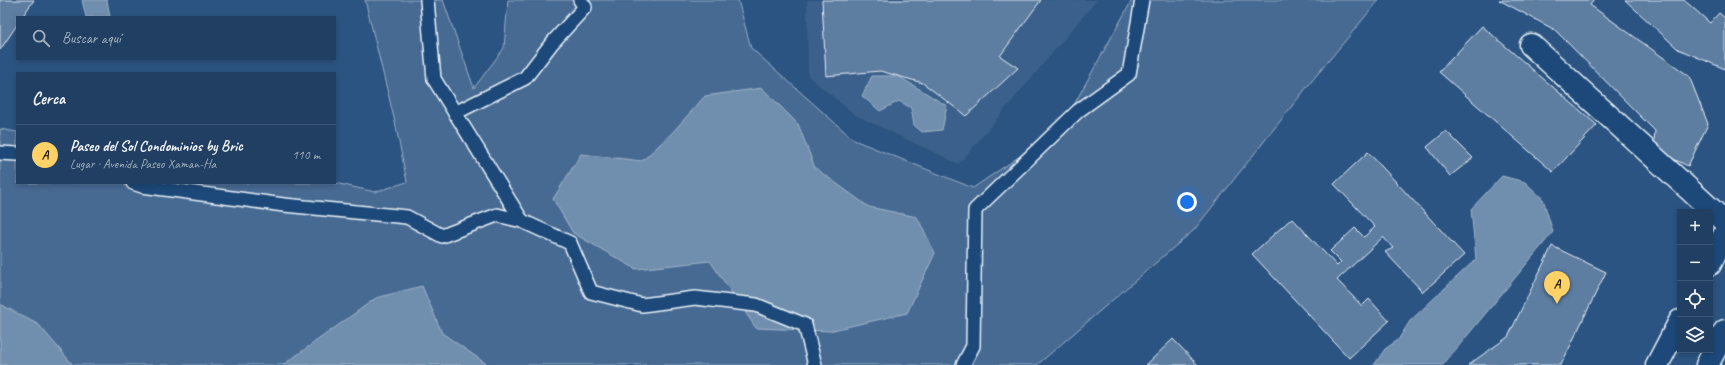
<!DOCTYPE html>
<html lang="es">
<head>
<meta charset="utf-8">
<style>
  body { margin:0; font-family:Caveat,sans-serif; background:#284668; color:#f1f3f6 }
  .controls { position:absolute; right:12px; bottom:12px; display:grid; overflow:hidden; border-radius:0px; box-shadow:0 2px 6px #0003 }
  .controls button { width:36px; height:36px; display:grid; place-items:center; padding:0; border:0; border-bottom:1px solid #3d5877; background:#203f62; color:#f1f3f6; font:20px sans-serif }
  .you { position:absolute; left:1187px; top:202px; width:14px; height:14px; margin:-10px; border:3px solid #fff; border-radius:50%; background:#1a73e8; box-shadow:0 0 0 6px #1a73e833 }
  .badge { display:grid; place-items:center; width:26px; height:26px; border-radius:50%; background:#ffd166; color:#111; font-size:13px; font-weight:700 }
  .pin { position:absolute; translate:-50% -33px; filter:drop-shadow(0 1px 2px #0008) }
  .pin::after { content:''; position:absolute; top:21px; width:14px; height:12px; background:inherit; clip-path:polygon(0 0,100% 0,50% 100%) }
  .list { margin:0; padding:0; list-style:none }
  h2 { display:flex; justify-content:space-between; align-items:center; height:52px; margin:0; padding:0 16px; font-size:17px }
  h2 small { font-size:13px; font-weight:400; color:#a2afbe }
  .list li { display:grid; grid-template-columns:26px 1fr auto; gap:12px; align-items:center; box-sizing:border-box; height:60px; padding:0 16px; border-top:1px solid #3d5877 }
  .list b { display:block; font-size:15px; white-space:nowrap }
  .list p { margin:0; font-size:13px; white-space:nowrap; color:#a2afbe }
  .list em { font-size:13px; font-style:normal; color:#a2afbe }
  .icon { flex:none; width:22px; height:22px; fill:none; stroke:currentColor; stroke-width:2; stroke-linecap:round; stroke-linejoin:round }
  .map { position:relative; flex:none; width:1725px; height:365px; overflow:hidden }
  .search { position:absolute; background:#203f62; box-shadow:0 2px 6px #0003; left:16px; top:16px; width:320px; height:44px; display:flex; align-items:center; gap:10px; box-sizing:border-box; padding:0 14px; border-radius:0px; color:#a2afbe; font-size:15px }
  .panel { position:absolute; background:#203f62; box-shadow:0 2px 6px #0003; left:16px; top:72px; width:320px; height:112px; border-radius:0px }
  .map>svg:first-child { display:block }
  .built { fill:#3a608b }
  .green { fill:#476b93; stroke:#98aec6 }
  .water { fill:#708ead; stroke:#a0b6cb }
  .building { fill:#5d7da1; stroke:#e8f1f8 }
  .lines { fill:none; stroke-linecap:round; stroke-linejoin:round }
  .service-casing { stroke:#e8f1f8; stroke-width:16 }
  .minor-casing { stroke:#e8f1f8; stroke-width:25 }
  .secondary-casing { stroke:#e8f1f8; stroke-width:25 }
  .service { stroke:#1f4a7a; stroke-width:13 }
  .minor { stroke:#1f4a7a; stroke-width:22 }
  .secondary { stroke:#1f4a7a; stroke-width:22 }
</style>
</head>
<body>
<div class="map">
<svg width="1725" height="365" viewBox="0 0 1725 365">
  <rect width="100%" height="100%" fill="#2b5482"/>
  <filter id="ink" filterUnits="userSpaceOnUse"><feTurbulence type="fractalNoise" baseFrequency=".025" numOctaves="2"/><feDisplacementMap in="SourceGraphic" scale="8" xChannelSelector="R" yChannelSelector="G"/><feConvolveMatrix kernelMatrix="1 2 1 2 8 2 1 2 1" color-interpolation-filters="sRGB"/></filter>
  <g filter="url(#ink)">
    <!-- built -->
    <polygon class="built" points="807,0 1097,0 959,164 855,115 808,76"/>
    <!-- green -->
    <polygon class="green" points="365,0 443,0 474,88 504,48 508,0 738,0 751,48 854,140 973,188 1061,128 1132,0 1379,0 1311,82 1194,230 1037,365 0,365 0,129 17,132 17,183 335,183 375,192 407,182 395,122"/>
    <!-- water -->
    <g class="water">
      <polygon points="82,0 107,0 110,17 86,17"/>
      <polygon points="872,76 898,76 947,106 942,130 922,132 914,125 911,108 899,101 880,111 862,96"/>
      <polygon points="762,88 798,124 815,168 869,207 917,217 935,253 907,313 829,331 756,328 710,261 636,269 573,233 553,199 581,154 642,161 672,133 705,96"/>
      <polygon points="1502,176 1525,182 1543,199 1553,232 1443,365 1374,365 1385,349 1398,340 1410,321 1476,259 1471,209"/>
      <polygon points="422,286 442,333 488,365 283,365 376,298"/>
      <polygon points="0,304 39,325 73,365 0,365"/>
    </g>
    <!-- building -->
    <g class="building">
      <polygon points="0,0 34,0 22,17 17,17 17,25 0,50"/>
      <polygon points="822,0 1041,0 1000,56 1018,68 966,116 923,83 880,71 826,76"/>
      <polygon points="1499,0 1594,0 1590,5 1689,76 1708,124 1688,166 1653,149 1655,131 1555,30"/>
      <polygon points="1625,0 1684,0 1710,23 1719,13 1725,18 1725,69 1678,49"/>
      <polygon points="1482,26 1597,125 1553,172 1439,72"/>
      <polygon points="1446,131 1473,158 1450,176 1427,147"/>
      <polygon points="1368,152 1464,255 1423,292 1385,252 1393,248 1383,237 1337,280 1362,306 1369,299 1389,321 1349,358 1252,254 1292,218 1337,266 1341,262 1330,251 1355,228 1364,237 1375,227 1334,184"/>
      <polygon points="1552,246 1606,272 1561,365 1468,365 1508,337"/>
      <polygon points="1173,339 1198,365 1146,365"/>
    </g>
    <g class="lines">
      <!-- service casing -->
      <g class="service-casing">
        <g id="service">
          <polyline points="427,0 434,79 522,221"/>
          <polyline points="455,113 525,78 552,43 585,7 580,0"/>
          <polyline points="0,153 17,154"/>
          <polyline points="133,183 142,186 284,205 407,217 442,236 497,215 522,221 570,243 591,292 642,305 695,298 756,305 805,325 815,365"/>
          <polyline points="963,365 973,346 975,210 1078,111 1129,74 1142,0"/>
        </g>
      </g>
      <!-- minor casing -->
      <g class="minor-casing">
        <polyline id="minor" points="1531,45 1725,222"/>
      </g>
      <!-- secondary casing -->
      <g class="secondary-casing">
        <g id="secondary">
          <polyline points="1710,264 1725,233"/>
          <polyline points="1657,365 1680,321"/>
          <polyline points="1707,365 1725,331"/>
        </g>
      </g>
      <!-- service -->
      <use href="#service" class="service"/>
      <!-- minor -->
      <use href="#minor" class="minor"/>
      <!-- secondary -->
      <use href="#secondary" class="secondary"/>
    </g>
  </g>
</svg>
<div class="controls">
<button>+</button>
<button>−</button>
<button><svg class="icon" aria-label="locate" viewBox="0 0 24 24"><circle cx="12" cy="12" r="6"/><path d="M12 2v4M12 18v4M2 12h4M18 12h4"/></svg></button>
<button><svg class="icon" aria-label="layers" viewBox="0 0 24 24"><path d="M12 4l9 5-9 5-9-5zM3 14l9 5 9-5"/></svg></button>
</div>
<div class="you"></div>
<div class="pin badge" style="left:1557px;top:304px">A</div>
<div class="search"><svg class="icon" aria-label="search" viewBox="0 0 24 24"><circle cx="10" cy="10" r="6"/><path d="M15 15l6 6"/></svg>Buscar aquí</div>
<section class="panel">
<h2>Cerca<small></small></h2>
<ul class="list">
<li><span class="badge">A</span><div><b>Paseo del Sol Condominios by Bric</b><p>Lugar · Avenida Paseo Xaman-Ha</p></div><em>110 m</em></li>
</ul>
</section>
</div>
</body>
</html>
